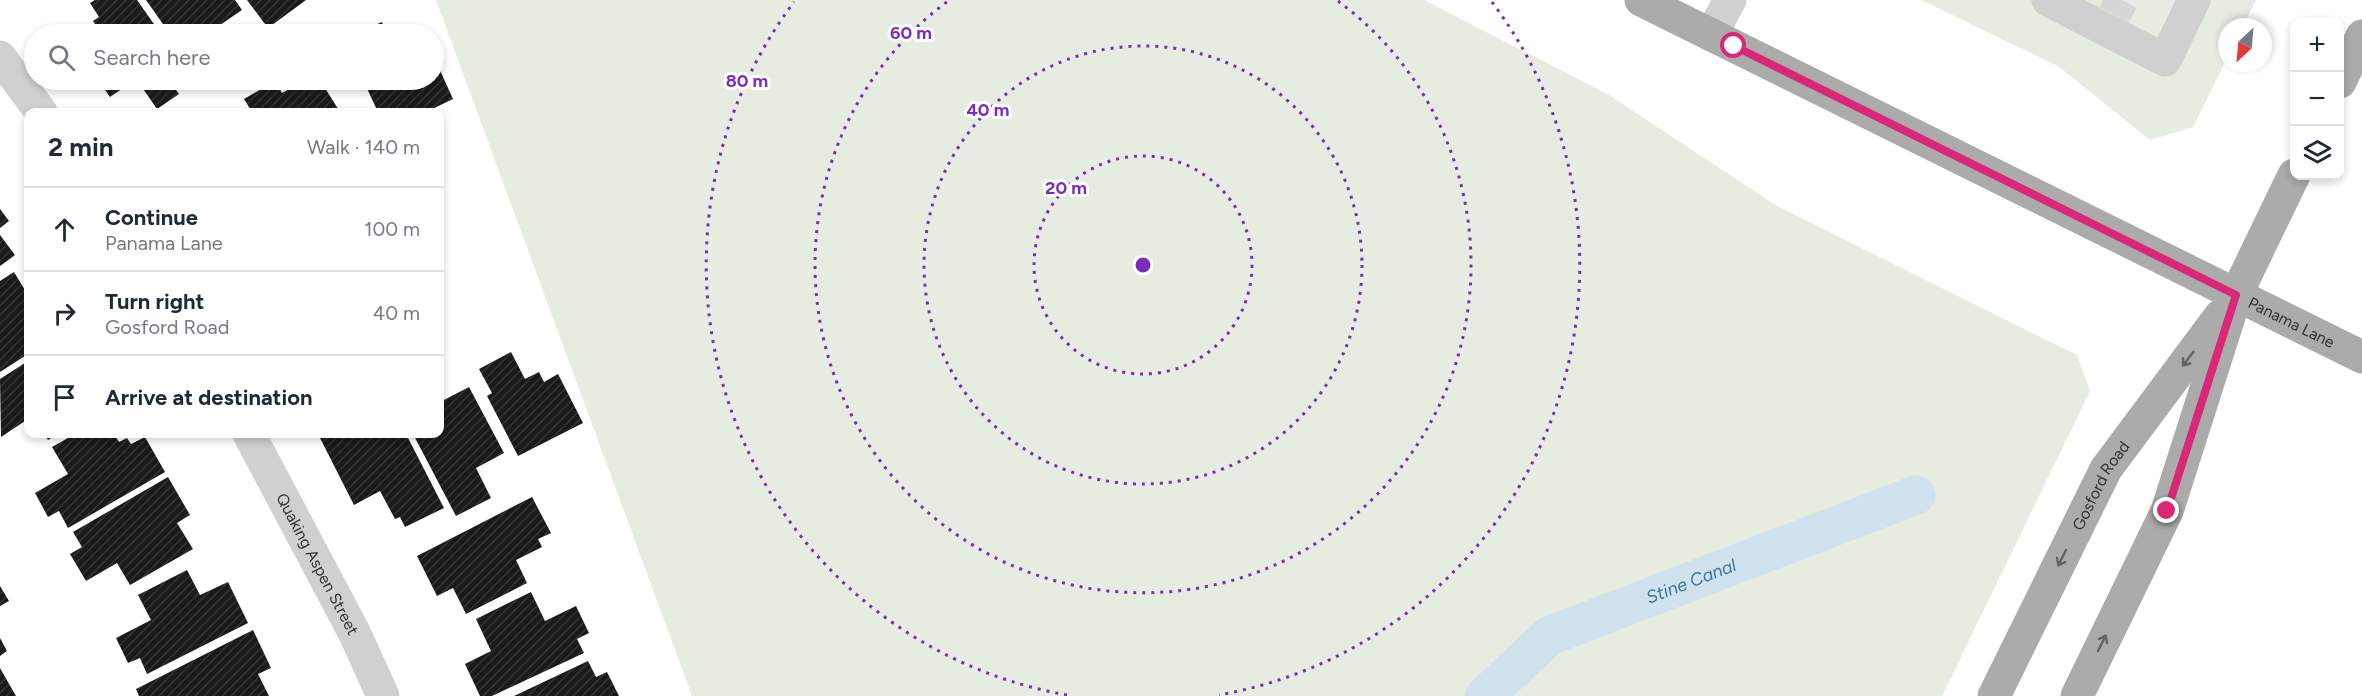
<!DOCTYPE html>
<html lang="en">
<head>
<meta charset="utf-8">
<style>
  body { margin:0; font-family:Figtree,sans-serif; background:#f2f2f3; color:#1f2937 }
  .controls { position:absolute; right:18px; top:18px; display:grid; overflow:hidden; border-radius:12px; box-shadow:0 3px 9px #0003 }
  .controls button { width:54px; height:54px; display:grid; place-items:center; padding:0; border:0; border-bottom:2px solid #e0e1e3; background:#fff; color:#1f2937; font:30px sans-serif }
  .compass { position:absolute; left:2218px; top:18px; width:54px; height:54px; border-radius:50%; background:#fff; box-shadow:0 3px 9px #0003; rotate:206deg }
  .stop { position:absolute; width:18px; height:18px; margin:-14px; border:4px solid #db2777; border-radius:50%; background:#fff }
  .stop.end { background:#db2777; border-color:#fff; box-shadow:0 2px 6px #0008 }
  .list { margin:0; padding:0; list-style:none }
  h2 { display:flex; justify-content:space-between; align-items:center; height:78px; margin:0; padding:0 24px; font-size:26px }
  h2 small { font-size:20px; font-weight:400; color:#747a83 }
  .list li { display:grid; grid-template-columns:39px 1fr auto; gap:18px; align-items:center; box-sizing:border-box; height:84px; padding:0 24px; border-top:2px solid #e0e1e3 }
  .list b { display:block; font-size:22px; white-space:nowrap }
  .list p { margin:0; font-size:20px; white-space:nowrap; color:#747a83 }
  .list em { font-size:20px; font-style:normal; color:#747a83 }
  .icon { flex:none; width:33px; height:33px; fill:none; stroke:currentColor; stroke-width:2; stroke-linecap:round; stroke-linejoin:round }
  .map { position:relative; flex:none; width:2362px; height:696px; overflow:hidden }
  .search { position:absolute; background:#fff; box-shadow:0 3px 9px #0003; left:24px; top:24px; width:420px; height:66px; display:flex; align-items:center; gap:15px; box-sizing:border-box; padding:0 21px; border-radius:33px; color:#747a83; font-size:22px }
  .panel { position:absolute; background:#fff; box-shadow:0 3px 9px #0003; left:24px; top:108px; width:420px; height:330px; border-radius:12px }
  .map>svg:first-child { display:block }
  .green { fill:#e6ecdf }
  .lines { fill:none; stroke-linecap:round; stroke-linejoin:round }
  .canal { stroke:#cfe2ee; stroke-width:39 }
  .building { fill:url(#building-hatch) }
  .minor-tunnel { stroke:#d6d6d6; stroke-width:33; stroke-dasharray:33 16; stroke-linecap:butt }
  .minor { stroke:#d0d0d0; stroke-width:33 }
  .major { stroke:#ababab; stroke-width:33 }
  .oneway { stroke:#636363 }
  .route { stroke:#db2777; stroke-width:8 }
  .ring { fill:none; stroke:#7b2cbf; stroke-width:3; stroke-dasharray:3 6 }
  .labels { text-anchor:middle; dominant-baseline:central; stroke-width:6; stroke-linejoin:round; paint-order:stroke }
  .street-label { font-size:16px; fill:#333; stroke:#fff }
  .water-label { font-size:18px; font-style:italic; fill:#3f7597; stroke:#fff }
  .centre { fill:#7b2cbf; stroke:#fff; stroke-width:3 }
  .ring-label { font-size:18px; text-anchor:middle; font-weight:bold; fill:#7b2cbf; stroke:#fff; stroke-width:6; stroke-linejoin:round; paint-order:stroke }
</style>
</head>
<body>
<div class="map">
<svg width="2362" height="696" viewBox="0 0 2362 696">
  <defs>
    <pattern id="building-hatch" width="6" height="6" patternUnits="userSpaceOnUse" patternTransform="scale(1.5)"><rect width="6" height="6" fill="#1a1a1a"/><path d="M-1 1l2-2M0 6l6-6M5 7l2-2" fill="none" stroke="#333"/></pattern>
  </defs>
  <rect width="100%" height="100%" fill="#fff"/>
  <!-- green -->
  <g class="green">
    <polygon points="436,0 1424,0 1609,95 1777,206 2077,355 2090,391 1942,696 692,696"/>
    <polygon points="1921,0 2256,0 2242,27 2227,27 2227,58 2193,127 2150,140 2058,66"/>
  </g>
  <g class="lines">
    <!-- canal -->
    <path class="canal" id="s1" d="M1485,696l64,-60 367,-141"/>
  </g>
  <!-- building -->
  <g class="building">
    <polygon points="95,0 137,0 161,34 91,34 98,29 93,21 99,17 90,3"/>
    <polygon points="146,0 235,0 242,10 220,25 227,34 170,34"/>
    <polygon points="247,0 306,0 268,28"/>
    <polygon points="382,22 387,34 354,34"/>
    <polygon points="434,57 453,99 430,110 431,112 378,112 363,80 434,80"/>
    <polygon points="98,80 135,80 110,97"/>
    <polygon points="137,80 176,80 171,83 179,94 157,109"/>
    <polygon points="305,80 320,80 340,112 252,112 244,99 275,81 282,93"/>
    <polygon points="0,209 9,221 0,228"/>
    <polygon points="0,235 15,255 0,266"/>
    <polygon points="14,272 28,295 28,354 0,372 0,281"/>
    <polygon points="511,352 525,379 539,372 544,382 558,374 583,423 518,456 487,396 492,393 479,369"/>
    <polygon points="28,361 28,419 1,437 0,379"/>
    <polygon points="469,387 504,453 476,468 491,498 456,516 413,434 440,434 440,402"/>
    <polygon points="44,434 58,434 48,440"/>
    <polygon points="75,434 114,434 119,442 127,438 131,444 145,437 165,472 68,528 59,511 48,517 35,493 68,474 52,447"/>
    <polygon points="330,434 406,434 444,508 405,527 400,517 395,519 380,491 354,505 320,438"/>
    <polygon points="168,477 190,515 177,523 193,549 130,585 117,563 86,581 70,554 82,547 73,532"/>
    <polygon points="532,497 551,533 538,539 542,547 516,560 527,583 466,614 453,588 437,596 417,556"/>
    <polygon points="187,570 200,595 228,582 248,623 147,674 140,658 128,663 116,638 151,620 138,595"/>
    <polygon points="0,586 9,601 0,606"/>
    <polygon points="531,592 545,621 576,606 589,633 577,639 584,653 492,696 480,696 465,664 491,651 476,619"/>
    <polygon points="253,630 271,668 258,674 269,696 139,696 136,689"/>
    <polygon points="0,638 7,651 0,656"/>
    <polygon points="588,661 596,677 607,672 619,696 514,696"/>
    <polygon points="0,668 16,696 0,696"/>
  </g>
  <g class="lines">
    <!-- minor-tunnel -->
    <polyline class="minor-tunnel" points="2114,15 2122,0"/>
    <!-- minor -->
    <g class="minor">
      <polyline points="2048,0 2165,60 2194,0"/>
      <polyline points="1711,35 1730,0"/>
      <polyline points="0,57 41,112"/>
      <path id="s2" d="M249,434l106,200 28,62"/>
    </g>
    <!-- major -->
    <g class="major">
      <path id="s3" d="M1641,0l721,357"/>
      <polyline points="2340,82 2362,36"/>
      <path id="s4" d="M1994,696l112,-227 114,-153"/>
      <polyline points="2077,696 2167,511 2236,295 2294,175"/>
    </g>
  </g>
  <!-- one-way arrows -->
  <defs><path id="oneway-shaft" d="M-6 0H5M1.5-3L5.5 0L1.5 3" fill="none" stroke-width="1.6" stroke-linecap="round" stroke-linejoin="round" transform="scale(1.5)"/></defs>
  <g class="oneway">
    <use href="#oneway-shaft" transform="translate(2188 359) rotate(127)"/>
    <use href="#oneway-shaft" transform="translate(2062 558) rotate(116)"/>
    <use href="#oneway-shaft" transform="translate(2102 643) rotate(-64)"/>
  </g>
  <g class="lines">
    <!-- route -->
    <polyline class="route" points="1734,46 2236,295 2167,511"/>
  </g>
  <!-- distance rings -->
  <g class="ring">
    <circle cx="1143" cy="265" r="109"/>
    <circle cx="1143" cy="265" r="219"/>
    <path d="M1338 1A328 328 0 1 1 948 1"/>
    <path d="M1067 695A437 437 0 0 1 794 2M1492 2A437 437 0 0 1 1219 695"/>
  </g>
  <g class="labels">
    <!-- street labels -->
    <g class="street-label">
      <text stroke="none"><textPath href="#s3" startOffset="726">Panama Lane</textPath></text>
      <text stroke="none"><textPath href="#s4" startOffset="236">Gosford Road</textPath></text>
      <text stroke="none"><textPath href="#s2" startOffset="147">Quaking Aspen Street</textPath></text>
    </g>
    <!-- water labels -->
    <g class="water-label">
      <text stroke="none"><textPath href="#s1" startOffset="240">Stine Canal</textPath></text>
    </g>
  </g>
  <circle cx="1143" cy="265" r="9" class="centre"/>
  <g class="ring-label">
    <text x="911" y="39">60 m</text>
    <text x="747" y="87">80 m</text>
    <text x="988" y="116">40 m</text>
    <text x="1066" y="194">20 m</text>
  </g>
</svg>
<div class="controls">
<button>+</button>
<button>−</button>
<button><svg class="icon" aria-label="layers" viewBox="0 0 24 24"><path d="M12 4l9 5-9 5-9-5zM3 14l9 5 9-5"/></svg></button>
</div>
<svg class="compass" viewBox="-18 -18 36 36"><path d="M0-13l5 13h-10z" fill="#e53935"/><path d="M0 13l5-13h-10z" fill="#747a83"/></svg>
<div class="stop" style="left:1734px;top:46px"></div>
<div class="stop end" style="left:2167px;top:511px"></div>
<div class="search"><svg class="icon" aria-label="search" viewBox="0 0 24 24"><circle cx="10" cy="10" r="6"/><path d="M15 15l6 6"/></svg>Search here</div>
<section class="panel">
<h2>2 min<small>Walk · 140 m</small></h2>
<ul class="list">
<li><svg class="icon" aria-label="ahead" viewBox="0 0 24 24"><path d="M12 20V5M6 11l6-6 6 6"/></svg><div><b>Continue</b><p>Panama Lane</p></div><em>100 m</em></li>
<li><svg class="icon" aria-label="right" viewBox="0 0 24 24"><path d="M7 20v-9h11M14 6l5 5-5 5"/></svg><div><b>Turn right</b><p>Gosford Road</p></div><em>40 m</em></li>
<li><svg class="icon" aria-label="arrive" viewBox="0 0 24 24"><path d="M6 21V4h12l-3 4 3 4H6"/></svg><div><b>Arrive at destination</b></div></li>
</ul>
</section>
</div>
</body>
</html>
